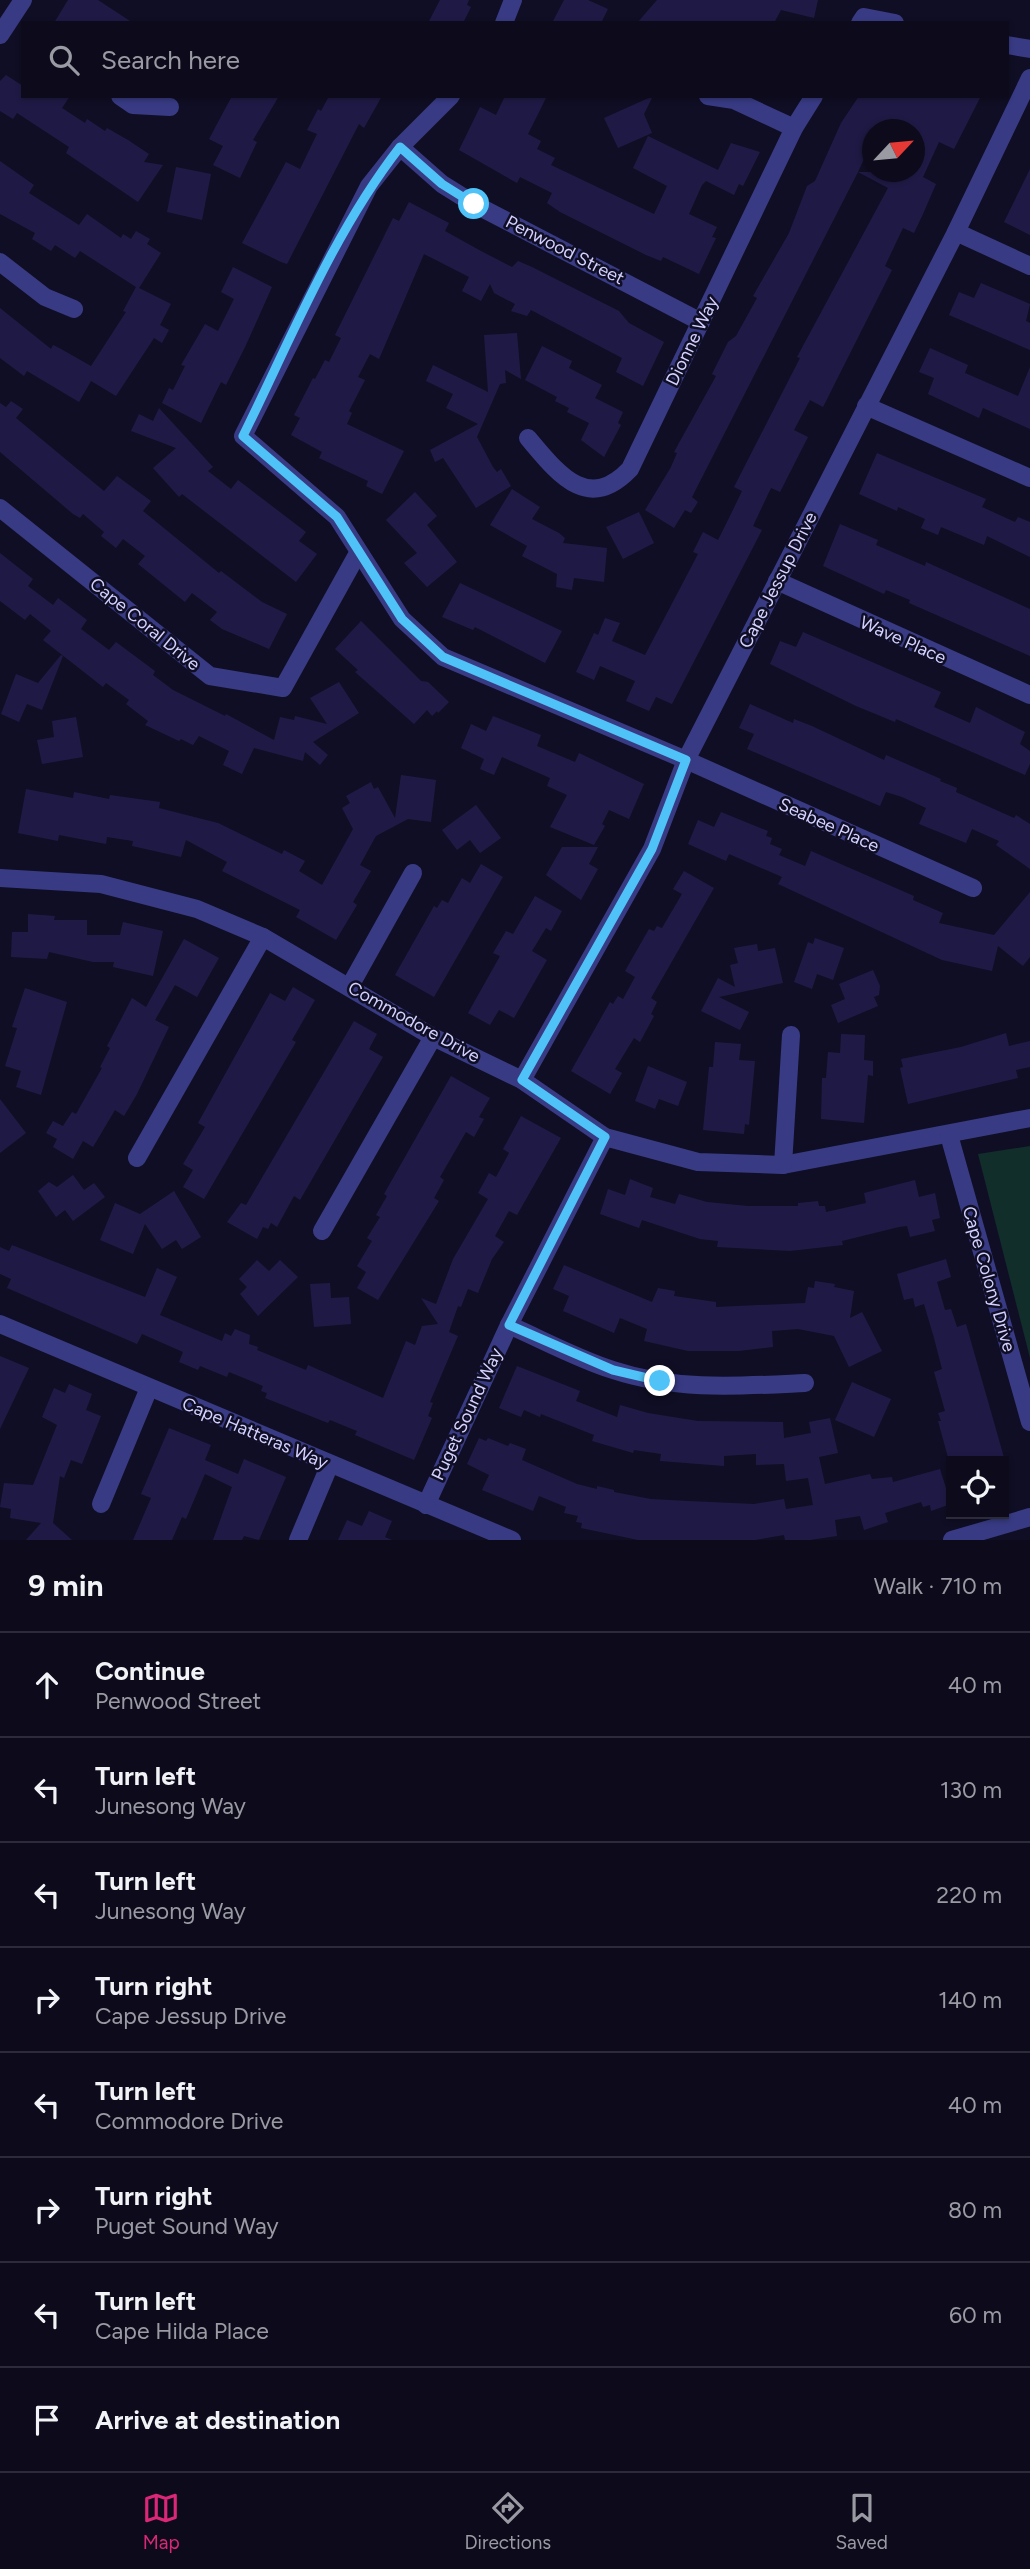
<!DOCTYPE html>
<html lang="en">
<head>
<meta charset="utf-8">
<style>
  body { margin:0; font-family:Figtree,sans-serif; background:#1a1828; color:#f1f3f6 }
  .controls { position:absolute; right:21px; bottom:21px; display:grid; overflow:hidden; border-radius:0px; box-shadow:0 2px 5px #0004 }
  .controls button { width:63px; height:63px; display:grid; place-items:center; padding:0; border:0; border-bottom:2px solid #2c2b3a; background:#0c0a1b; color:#f1f3f6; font:35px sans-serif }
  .compass { position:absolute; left:862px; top:119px; width:63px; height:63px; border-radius:50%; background:#0c0a1b; box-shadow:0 2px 5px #0004; rotate:64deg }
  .stop { position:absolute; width:21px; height:21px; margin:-16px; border:5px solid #4fc3f7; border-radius:50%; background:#fff }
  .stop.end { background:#4fc3f7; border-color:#fff; box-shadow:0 2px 7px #0008 }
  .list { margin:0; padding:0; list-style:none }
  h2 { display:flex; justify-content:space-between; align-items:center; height:91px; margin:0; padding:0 28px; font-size:30px }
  h2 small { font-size:23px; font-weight:400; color:#9a9aa3 }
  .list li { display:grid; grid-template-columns:46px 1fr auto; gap:21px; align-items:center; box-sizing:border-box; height:105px; padding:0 28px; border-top:2px solid #2c2b3a }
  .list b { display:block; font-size:26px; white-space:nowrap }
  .list p { margin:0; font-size:23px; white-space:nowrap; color:#9a9aa3 }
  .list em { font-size:23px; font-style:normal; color:#9a9aa3 }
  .icon { flex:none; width:38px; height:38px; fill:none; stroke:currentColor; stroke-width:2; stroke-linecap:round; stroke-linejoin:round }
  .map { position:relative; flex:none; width:1030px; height:1540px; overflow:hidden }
  .search { position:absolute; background:#0c0a1b; box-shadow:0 2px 5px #0004; left:21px; right:21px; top:21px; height:77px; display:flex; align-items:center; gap:18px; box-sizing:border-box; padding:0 24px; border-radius:0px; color:#9a9aa3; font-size:26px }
  .sheet { height:931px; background:#0c0a1b }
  nav { display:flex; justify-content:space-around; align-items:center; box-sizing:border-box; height:98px; border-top:2px solid #2c2b3a; background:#0c0a1b; font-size:19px; color:#9a9aa3 }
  nav a { display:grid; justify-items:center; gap:4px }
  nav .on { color:#db2777 }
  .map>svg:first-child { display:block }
  .green { fill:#112e2b }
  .building { fill:#1f1a45; fill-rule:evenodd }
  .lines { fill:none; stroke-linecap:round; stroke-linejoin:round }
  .minor { stroke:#383b84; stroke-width:18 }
  .route { stroke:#4fc3f7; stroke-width:9 }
  .labels { text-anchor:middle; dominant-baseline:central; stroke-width:5; stroke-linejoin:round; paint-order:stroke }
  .street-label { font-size:18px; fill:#d3d1ff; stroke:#100e24 }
</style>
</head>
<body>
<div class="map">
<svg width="1030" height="1540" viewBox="0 0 1030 1540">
  <rect width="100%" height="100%" fill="#100e24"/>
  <!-- green -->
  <polygon class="green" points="1030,1146 1030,1358 978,1154"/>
  <!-- building -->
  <g class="building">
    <polygon points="68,0 98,0 133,23 54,23"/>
    <polygon points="440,0 469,0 467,5 471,7 463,23 428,23"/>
    <polygon points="564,0 588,0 608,9 601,23 552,23"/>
    <polygon points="657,0 818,0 814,18 781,10 774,23 637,23"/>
    <polygon points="6,75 23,86 23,96 70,96 62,108 85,123 87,119 105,131 107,128 128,140 149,154 144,162 163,165 138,202 66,153 69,147 17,113 13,119 0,111 0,81"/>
    <polygon points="232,96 279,96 253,140 257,142 240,178 213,165 223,146 209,139"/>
    <polygon points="329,96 382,96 364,128 359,124 287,264 281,262 242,243 286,162 300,169 317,134 307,130 318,109 321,111"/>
    <polygon points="505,96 547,96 528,134 541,141 537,149 555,158 551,165 654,214 667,186 633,168 648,136 718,170 731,143 760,152 743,186 739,184 734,195 706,181 702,185 689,214 717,227 712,237 716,238 699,274 663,257 661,261 646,255 560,212 547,203 552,193 520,177 517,183 459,150 480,107 496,115"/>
    <polygon points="653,96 644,114 652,133 618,148 604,118"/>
    <path d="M859,96h122l-27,53 -15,-7 -16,35 13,7 -13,30 -9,19 -11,-5 -18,38 7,4 -69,137 -13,-7 -16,30 14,7 -28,55 -9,-4 -18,38 9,4 -90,174 -16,-7 -7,14 -23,-10 9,-20 -35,-15 -6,14 -18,-8 18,-39 4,2 7,-17 15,5 -8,18 33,14 53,-101 -5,-2 10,-20 15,8 12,-24 12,-25 -8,-4 66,-129 -3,-1 91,-169 -30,-16 -166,325 6,5 -7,11 -6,-3 -11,18 -29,-18 26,-43 6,-14 -3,-1 42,-76 -4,-2 16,-32 8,-6 21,-38 -4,-2 36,-63 18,-47 8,-5 26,-58zM872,130h42v42h-56l14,-30z"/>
    <polygon points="0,161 34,185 29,193 79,225 87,214 121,238 123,234 131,239 136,231 150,239 147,244 161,253 139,288 171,304 160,325 169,330 162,343 154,338 116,396 91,381 79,402 27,371 24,376 0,358 0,308 51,349 53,345 61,349 91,366 126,312 123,311 136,287 80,251 75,258 55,245 51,251 32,239 35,233 0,214"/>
    <polygon points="176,167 211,174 202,220 167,212"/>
    <polygon points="1030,169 1030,235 1004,222"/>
    <polygon points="409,202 449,223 445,231 481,251 512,267 518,261 532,267 619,311 629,323 664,342 643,386 616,372 622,358 531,310 527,316 511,311 515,304 494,293 490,284 481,301 462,291 469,277 424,254 379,359 370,354 358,377 365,380 349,411 352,413 347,424 404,451 382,494 366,486 368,481 319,458 322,452 291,435 300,418 294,415 313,378 315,379 325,360 329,362 341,338 335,335 393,218 399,221"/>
    <polygon points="233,267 272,287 246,345 226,385 221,382 201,423 162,403 169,388 173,390 185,366 181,365 205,324 218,331 234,299 221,292"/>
    <polygon points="981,283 1030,304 1026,321 1030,323 1030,350 949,315 959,292 974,298"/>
    <polygon points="517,333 521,379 505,370 506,383 500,384 477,437 493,467 497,472 501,469 511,486 476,508 443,458 435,462 430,450 478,424 446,408 453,394 426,381 433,365 488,392 484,335"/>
    <polygon points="542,346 572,361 569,368 602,385 595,398 623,412 618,423 621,425 604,457 581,440 589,423 567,412 569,408 555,401 557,397 525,380"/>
    <polygon points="930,348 968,365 965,373 1018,396 1030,367 1030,429 983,408 979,418 928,394 934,378 919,372"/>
    <polygon points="11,401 23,409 16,418 104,491 117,476 151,501 143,511 219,573 221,571 262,602 287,614 269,649 222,629 210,620 217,612 192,593 185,602 138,564 145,556 123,539 116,548 101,536 104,532 83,514 80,518 73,514 0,452 0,403 6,407"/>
    <polygon points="159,408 213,467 208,471 231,489 238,480 306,532 299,541 317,554 296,582 182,494 179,497 153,468 176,448 131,431 139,414 153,421"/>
    <polygon points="877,453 986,499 982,507 1015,522 1018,517 1030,522 1030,557 987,536 984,545 941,527 938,535 921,528 925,519 898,507 897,511 859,494"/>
    <polygon points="512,489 540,507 532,519 559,533 565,538 563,543 607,548 604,582 574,578 572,590 556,587 557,574 522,556 527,546 490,525"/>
    <polygon points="415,492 437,516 427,525 457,562 427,587 404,563 417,553 386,520"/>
    <polygon points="639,512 654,543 623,559 606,527"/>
    <polygon points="840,524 878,540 876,545 925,566 926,562 1030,609 1030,656 909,603 910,600 886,590 884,594 823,566"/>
    <polygon points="0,553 33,579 28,586 53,605 58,598 87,620 81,629 109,650 116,642 155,671 153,675 173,690 225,716 226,714 274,740 280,717 294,720 295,716 327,724 310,698 339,682 359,713 313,742 328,755 320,765 305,752 303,761 254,748 242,774 223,765 229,751 199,736 193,745 181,739 179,741 145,725 148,721 126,704 129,700 106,683 103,687 43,640 51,631 30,614 25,620 0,601"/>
    <polygon points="460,583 562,631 545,663 475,627 473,630 442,617"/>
    <polygon points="361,621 421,681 428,682 449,702 438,713 437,711 432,716 427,710 414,724 355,672 358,670 335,649"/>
    <polygon points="803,632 941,692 934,707 970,723 976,707 1025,732 1020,744 1030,751 1030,764 1025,775 896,719 895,722 856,706 770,664 780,641 796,647"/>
    <polygon points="61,655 63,656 42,710 27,704 19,722 1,714 16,674 38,683"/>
    <polygon points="750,704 793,723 794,719 812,726 884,760 886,755 941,779 940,781 957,788 956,792 1014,818 1016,815 1030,824 1030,869 996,845 999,841 972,829 966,843 919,824 926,808 902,797 886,792 880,806 747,749 754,734 739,728"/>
    <polygon points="493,716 541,735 537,746 575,762 579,753 644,784 629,819 609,810 602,824 605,826 594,845 550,827 567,795 547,786 550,778 502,757 494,775 480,769 484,759 461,748 471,724 486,731"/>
    <polygon points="76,717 83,757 42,764 37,740 54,737 52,721"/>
    <polygon points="401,775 436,780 431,822 408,819 376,836 360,865 371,871 353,902 357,905 336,940 296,917 300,910 222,871 227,862 186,840 181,857 132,846 133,841 107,837 106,844 59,835 58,841 18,833 26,789 73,798 74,792 109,799 110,795 160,802 159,808 218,823 282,854 284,850 305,861 299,871 322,885 353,829 342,808 350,803 346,796 371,782 374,789 378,787 395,818"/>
    <polygon points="476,805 501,838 480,853 470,840 457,850 442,830"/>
    <polygon points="721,812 768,831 766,836 772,838 770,844 782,849 779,855 805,866 811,851 914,896 913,900 943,913 939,923 994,935 1030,892 1030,957 1023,966 998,946 992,971 942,960 778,884 782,877 729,854 726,861 688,844 698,820 714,827"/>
    <polygon points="562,847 598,847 589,864 598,869 581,900 546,875"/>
    <polygon points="481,864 503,877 434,997 395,975 434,906 437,908 442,900 448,903 462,878 470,883"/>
    <polygon points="684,871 714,888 651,998 657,1002 651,1014 654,1016 640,1042 634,1038 615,1069 622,1073 610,1094 571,1071 610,1002 613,1004 618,996 623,999 635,977 625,971 649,929 654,931 657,926 662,928 682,894 673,889"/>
    <polygon points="535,896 562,911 551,931 546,928 532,951 547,960 514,1018 499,1010 490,1025 468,1013 500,956 493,953 506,931 513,934"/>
    <polygon points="28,914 55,916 54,920 87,920 87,935 120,935 123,922 163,931 153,976 113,967 114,962 93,962 49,952 47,959 11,957 12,932 28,932"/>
    <polygon points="815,938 844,948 833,980 817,974 812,989 794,982 808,942 813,944"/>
    <polygon points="184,939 219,958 197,997 175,985 155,1020 169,1027 137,1094 124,1116 115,1110 93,1147 83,1141 73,1159 53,1147 57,1139 46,1133 53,1121 63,1126 72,1112 76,1114 102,1068 100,1067 110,1048 107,1046 132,998 146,1007"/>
    <polygon points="757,944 758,951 775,948 783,983 719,997 749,1012 740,1030 701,1011 718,978 735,987 730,965 738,963 734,948"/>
    <polygon points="873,970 880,986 879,995 874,997 878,1006 838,1023 831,1005 845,999 839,984"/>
    <polygon points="293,987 315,1000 292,1040 296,1042 204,1199 183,1187 193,1170 183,1164 205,1127 198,1123 270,993 285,1001"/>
    <polygon points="25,988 67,1002 41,1095 16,1087 21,1071 5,1066 17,1028 12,1027"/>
    <polygon points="354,1021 377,1034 369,1049 383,1057 300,1200 294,1196 277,1227 271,1223 268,1229 263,1227 257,1239 227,1222 241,1203 246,1205"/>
    <polygon points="1006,1033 1009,1046 1030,1041 1030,1067 1016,1070 1018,1078 908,1104 900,1068 903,1067 901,1059 961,1047"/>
    <polygon points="841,1034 865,1035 864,1060 873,1061 873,1076 868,1075 864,1123 821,1119 822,1078 826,1078 828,1052 840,1053"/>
    <polygon points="715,1042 741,1044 739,1060 755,1061 749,1125 745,1124 744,1134 703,1130 709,1067 713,1067"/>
    <polygon points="648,1066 687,1082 678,1106 659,1099 655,1109 635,1101"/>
    <polygon points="451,1076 490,1098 479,1117 484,1119 474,1137 466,1132 440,1177 444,1180 434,1198 439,1201 378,1300 357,1288 366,1272 357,1266 372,1241 367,1238 380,1217 376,1215 387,1196 384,1194"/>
    <polygon points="0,1099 26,1133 0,1153"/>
    <polygon points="521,1116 561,1138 517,1215 509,1211 495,1236 504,1242 492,1259 478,1293 468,1289 461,1307 458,1306 449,1332 458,1336 430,1402 433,1403 428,1416 432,1418 414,1460 355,1435 357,1431 330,1420 328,1423 265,1398 267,1393 261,1391 263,1386 229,1372 227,1377 200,1366 198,1370 179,1362 183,1352 142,1334 137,1344 7,1288 11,1279 0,1274 0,1247 9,1251 12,1245 145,1297 157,1268 177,1277 160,1315 222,1341 225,1333 231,1336 235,1329 250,1335 249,1344 258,1347 257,1350 306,1370 308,1365 383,1398 406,1341 415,1345 422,1326 438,1324 421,1298 436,1304 453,1259 488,1199 478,1193 489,1173 496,1177 509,1153 503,1149"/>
    <polygon points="73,1175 84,1190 94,1183 105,1197 73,1221 65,1210 56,1217 38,1191 49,1182 57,1187"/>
    <polygon points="630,1179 653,1188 650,1197 675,1204 679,1194 707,1202 748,1206 798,1206 798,1203 818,1201 819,1206 825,1206 826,1212 866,1203 864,1193 915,1180 919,1197 935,1193 940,1218 932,1220 935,1231 910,1237 907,1226 899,1227 842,1241 843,1245 790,1251 717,1247 718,1241 700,1239 642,1220 639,1228 600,1214 608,1189 625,1195"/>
    <polygon points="174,1191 201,1237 182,1249 176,1240 162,1249 145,1224 133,1254 100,1240 115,1203 140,1214"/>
    <polygon points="946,1259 951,1277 937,1282 945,1310 951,1309 957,1327 966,1324 1005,1461 949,1461 938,1421 941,1421 938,1413 945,1411 934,1372 942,1369 934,1338 924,1304 915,1307 913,1298 904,1300 897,1274"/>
    <polygon points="257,1260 269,1271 280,1260 298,1277 258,1316 240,1294 247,1287 239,1279"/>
    <polygon points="564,1265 652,1302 658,1288 675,1291 674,1296 716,1302 716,1307 805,1303 808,1287 814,1288 815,1281 835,1284 834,1287 854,1291 850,1318 862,1312 882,1351 849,1367 834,1336 798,1329 772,1331 773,1347 739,1351 688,1351 644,1341 647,1329 620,1318 614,1333 563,1311 569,1296 553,1289"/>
    <polygon points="330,1283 331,1298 349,1297 351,1324 314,1327 310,1284"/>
    <polygon points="0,1356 29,1368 0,1429"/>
    <polygon points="517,1366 580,1391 576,1401 617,1417 620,1405 648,1413 698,1421 783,1422 784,1438 811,1433 809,1422 830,1418 838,1453 819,1457 825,1484 870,1474 872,1479 892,1477 893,1482 940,1469 951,1504 931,1511 930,1505 923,1507 921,1502 885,1513 888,1522 864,1530 860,1516 835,1520 837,1536 810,1540 785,1540 784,1535 755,1540 638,1540 581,1528 582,1523 576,1522 578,1516 564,1513 566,1507 539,1496 533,1511 482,1490 489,1475 467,1464 479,1438 486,1441 488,1438 508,1446 510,1443 526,1449 522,1460 577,1484 597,1489 597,1486 614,1490 614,1492 651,1499 688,1501 754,1504 784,1499 786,1509 813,1505 808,1478 786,1481 784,1464 756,1465 756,1454 724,1456 724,1466 660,1461 661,1454 634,1450 633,1453 592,1441 594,1435 541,1414 540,1417 524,1410 521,1417 499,1408"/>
    <polygon points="852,1382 891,1399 874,1437 835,1420"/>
    <polygon points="69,1384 92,1394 86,1410 101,1416 82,1464 71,1460 64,1478 60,1476 53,1523 72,1540 26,1540 41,1523 10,1518 11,1509 0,1507 4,1483 33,1485 57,1425 42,1417 54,1388 65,1393"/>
    <polygon points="169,1428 211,1445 205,1460 238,1474 244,1459 286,1477 259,1540 244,1536 242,1540 213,1540 232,1487 205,1474 186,1519 182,1517 172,1540 133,1540 151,1498 141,1494"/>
    <polygon points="369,1511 392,1521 385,1537 392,1540 338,1540 347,1520 362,1526"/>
  </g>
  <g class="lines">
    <!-- minor -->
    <g class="minor">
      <polyline points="504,23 513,0"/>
      <polyline points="860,23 864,17 895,23"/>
      <polyline points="0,35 23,0"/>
      <polyline points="1007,45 1030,49"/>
      <polyline points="120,96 133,105 170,107"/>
      <polyline points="451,96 400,147 369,186 243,436 337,517 402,619 443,657 686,760 973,888"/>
      <polyline points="708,96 734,100 794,128"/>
      <polyline points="400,147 442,184 474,204 701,322"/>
      <polyline points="956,232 1030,266"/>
      <polyline points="0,262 45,297 74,309"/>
      <polyline points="866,406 1030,478"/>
      <path d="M528,438c29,34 59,76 102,31l164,-341 20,-32"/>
      <polyline points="0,508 210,676 283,688 358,553"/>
      <polyline points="777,581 1030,695"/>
      <polyline points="0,878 101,884 197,909 263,937 433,1037 522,1080 605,1137 698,1162 783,1165 1030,1118"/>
      <polyline points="350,986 413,873"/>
      <polyline points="522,1080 652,849 686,760 956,232 1030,78"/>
      <polyline points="949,1135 1030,1422"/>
      <polyline points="137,1158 263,937"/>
      <polyline points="783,1165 791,1035"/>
      <polyline points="322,1231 433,1037"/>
      <polyline points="0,1324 512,1540"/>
      <path d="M509,1325c34,15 69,34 104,45 63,21 127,16 192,13"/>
      <polyline points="101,1504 149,1388"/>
      <polyline points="426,1505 509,1325 605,1137"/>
      <polyline points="298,1540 330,1464"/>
      <polyline points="952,1540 1030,1517"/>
    </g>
  </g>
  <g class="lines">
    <!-- route -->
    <path class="route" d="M474,204l-32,-20 -42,-37c-67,86 -109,192 -157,289l94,81 65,102 41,38 243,103 -34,89 -130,231 83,57 -96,188 104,45 47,11"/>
  </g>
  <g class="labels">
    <!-- street labels -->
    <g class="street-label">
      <text transform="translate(565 250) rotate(27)">Penwood Street</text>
      <text transform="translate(692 341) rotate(-64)">Dionne Way</text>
      <text transform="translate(778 580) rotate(-63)">Cape Jessup Drive</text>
      <text transform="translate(145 624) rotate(39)">Cape Coral Drive</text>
      <text transform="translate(903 640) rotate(24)">Wave Place</text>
      <text transform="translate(829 825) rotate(24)">Seabee Place</text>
      <text transform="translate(414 1022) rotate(29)">Commodore Drive</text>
      <text transform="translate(989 1279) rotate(74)">Cape Colony Drive</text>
      <text transform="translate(467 1414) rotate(-65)">Puget Sound Way</text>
      <text transform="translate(255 1433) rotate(23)">Cape Hatteras Way</text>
    </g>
  </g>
</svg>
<div class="controls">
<button><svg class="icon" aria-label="locate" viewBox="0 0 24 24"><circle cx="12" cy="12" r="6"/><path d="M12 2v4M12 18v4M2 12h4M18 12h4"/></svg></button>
</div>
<svg class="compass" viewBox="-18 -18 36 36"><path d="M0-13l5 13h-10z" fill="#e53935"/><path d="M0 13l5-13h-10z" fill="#9a9aa3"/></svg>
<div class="stop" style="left:474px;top:204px"></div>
<div class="stop end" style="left:660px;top:1381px"></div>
<div class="search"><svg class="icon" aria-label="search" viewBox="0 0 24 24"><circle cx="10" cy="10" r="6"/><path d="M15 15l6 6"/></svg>Search here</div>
</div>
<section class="sheet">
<h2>9 min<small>Walk · 710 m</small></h2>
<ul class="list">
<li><svg class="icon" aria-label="ahead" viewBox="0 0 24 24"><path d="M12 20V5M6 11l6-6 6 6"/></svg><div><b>Continue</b><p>Penwood Street</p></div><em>40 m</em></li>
<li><svg class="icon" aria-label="left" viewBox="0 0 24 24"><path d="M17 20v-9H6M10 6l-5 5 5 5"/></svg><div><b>Turn left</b><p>Junesong Way</p></div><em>130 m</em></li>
<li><svg class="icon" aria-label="left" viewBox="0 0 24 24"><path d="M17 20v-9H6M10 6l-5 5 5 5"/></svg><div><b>Turn left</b><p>Junesong Way</p></div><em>220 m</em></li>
<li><svg class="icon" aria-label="right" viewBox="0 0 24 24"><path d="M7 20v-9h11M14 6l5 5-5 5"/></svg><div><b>Turn right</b><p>Cape Jessup Drive</p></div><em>140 m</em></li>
<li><svg class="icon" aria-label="left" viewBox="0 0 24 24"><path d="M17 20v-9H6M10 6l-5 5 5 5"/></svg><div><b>Turn left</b><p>Commodore Drive</p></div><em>40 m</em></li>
<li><svg class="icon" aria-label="right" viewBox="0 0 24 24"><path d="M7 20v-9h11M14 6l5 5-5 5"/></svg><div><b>Turn right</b><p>Puget Sound Way</p></div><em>80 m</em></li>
<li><svg class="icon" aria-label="left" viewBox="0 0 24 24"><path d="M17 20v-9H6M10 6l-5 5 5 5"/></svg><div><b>Turn left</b><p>Cape Hilda Place</p></div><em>60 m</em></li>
<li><svg class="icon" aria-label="arrive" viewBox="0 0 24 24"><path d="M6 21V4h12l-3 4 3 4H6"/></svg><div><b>Arrive at destination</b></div></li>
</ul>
</section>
<nav>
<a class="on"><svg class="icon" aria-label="map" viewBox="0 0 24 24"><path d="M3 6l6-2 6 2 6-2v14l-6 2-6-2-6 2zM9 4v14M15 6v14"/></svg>Map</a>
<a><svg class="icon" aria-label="directions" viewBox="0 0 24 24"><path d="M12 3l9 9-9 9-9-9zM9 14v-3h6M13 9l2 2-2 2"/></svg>Directions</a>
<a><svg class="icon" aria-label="saved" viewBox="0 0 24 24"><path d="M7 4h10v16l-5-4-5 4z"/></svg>Saved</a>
</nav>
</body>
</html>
